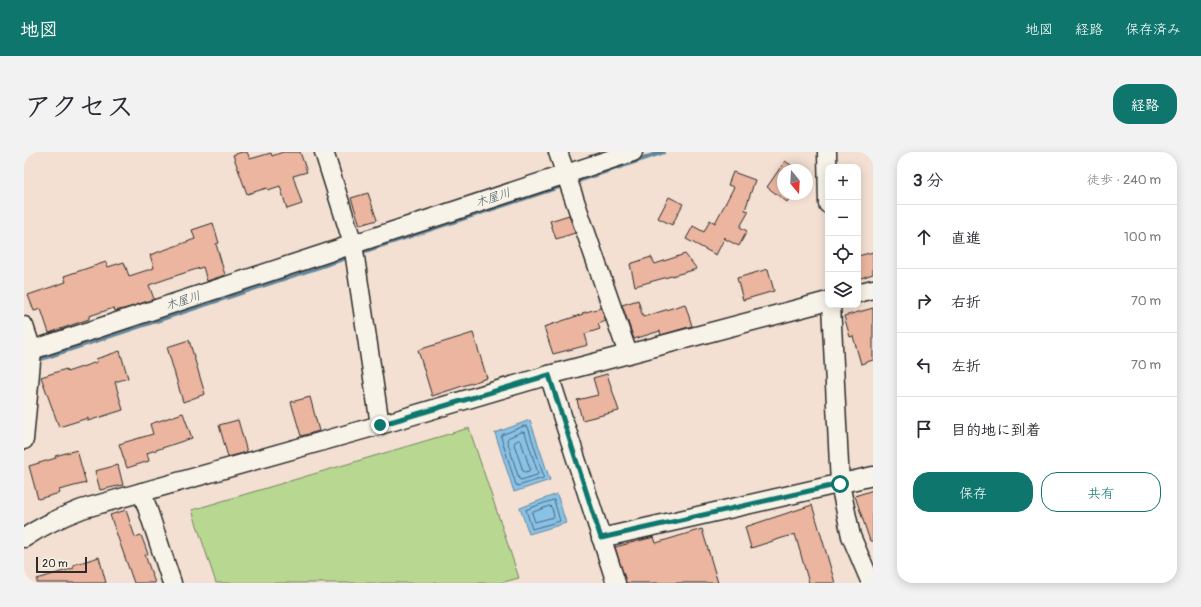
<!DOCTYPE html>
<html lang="ja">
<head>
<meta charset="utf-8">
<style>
  body { margin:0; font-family:Pangolin,"Klee One",sans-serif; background:#f2f2f3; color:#2b2b33 }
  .controls { position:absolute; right:12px; top:12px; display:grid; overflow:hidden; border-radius:8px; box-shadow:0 2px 10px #0003 }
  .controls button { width:36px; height:36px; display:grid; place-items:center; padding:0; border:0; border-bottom:1px solid #e1e1e2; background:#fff; color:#2b2b33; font:20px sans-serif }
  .compass { position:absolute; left:753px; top:12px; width:36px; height:36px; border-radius:50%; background:#fff; box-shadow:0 2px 10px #0003; rotate:162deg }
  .scale { position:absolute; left:12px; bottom:10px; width:51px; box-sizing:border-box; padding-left:4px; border:2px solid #2b2b2b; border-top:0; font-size:11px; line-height:14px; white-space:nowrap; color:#2b2b2b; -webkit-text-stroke:3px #f7f3e8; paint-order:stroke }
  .stop { position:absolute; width:12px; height:12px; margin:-9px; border:3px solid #0f766e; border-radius:50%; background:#fff }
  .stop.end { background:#0f766e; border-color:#fff; box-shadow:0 1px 4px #0008 }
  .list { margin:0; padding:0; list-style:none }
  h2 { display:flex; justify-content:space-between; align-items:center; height:52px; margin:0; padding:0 16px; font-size:17px }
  h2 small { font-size:13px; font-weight:400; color:#7c7c81 }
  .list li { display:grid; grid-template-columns:26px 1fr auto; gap:12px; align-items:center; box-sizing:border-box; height:64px; padding:0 16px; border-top:1px solid #e1e1e2 }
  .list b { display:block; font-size:15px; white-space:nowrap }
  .list em { font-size:13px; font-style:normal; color:#7c7c81 }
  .actions { display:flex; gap:8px; padding:12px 16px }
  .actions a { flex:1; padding:9px 0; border:1px solid #0f766e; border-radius:16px; text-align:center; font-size:14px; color:#0f766e }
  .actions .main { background:#0f766e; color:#fff }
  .icon { flex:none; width:22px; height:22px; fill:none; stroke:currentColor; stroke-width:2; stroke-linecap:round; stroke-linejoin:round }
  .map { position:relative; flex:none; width:849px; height:431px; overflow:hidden; border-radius:16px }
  header { display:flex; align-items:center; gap:24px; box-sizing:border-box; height:56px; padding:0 20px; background:#0f766e; color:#fff }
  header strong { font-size:19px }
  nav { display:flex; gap:22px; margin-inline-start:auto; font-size:14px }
  .intro { display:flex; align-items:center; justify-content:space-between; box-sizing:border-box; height:96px; padding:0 24px }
  h1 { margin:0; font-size:28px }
  .button { padding:10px 18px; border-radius:16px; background:#0f766e; color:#fff; font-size:14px; font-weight:700 }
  main { display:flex; gap:24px; padding:0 24px }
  aside { flex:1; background:#fff; border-radius:16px; box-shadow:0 2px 10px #0003 }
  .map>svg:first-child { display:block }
  .green { fill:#b8d891; stroke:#72825e }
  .water { fill:#88c2e7; stroke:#63869c }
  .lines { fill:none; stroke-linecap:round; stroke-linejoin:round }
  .shore { stroke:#506776; stroke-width:1 }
  .stream { stroke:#63869c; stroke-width:5 }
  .building { fill:#ebb59f; stroke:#2b2b2b }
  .minor-casing { stroke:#2b2b2b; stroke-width:21 }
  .minor { stroke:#f7f3e8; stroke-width:18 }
  .route { stroke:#0f766e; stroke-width:5 }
  .labels { text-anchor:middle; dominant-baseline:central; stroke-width:3.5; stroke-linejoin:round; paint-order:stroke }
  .water-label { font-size:12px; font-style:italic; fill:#475863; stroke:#f7f3e8 }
</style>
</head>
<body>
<header>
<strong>地図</strong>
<nav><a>地図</a><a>経路</a><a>保存済み</a></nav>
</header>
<div class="intro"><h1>アクセス</h1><a class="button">経路</a></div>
<main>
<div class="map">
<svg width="849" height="431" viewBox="0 0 849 431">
  <rect width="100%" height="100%" fill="#f3e0d2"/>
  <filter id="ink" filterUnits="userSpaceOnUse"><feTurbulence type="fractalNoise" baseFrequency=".025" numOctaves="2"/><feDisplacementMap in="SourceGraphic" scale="8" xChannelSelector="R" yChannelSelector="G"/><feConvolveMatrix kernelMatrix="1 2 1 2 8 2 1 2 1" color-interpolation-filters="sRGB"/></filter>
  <g filter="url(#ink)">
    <!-- green -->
    <polygon class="green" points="445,276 495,426 476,431 192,431 168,358"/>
    <!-- water -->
    <g class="water">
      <polygon points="506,268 526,328 490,340 471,281"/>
      <polygon points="533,342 542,371 505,382 496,356"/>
    </g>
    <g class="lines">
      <!-- shore -->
      <g class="shore">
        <polygon points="501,274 504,275 520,325 519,326 494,334 492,333 477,285 478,283"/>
        <polygon points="498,280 501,281 514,321 513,323 497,328 495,327 483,288 484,286"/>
        <polygon points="495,288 497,289 506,317 505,319 501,320 499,319 490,292 491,290"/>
        <polygon points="530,348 536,369 508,377 502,358"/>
        <polygon points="526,354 528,356 530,365 511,370 508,361"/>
      </g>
      <!-- stream -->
      <g class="stream">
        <polyline points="550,30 639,0"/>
        <polyline points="337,100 540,33"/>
        <polyline points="10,207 16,207 324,105"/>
      </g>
    </g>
    <!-- building -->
    <g class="building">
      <polygon points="218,0 223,0 226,7 247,1 248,4 259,0 276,0 283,20 269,24 278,52 263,57 256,34 244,38 243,36 223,42 209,3"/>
      <polygon points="761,9 774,18 759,18 759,42 768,42 763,50 743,35"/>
      <polygon points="709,20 731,28 721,58 725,59 716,75 723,79 715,94 701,87 701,85 692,103 662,87 669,74 680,80 686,68 691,71 710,35 704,33"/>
      <polygon points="344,41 353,68 336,73 327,46"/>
      <polygon points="645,45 659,52 648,73 634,66"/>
      <polygon points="545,63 551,81 532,87 526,69"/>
      <polygon points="189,71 195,91 192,92 201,123 183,129 179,115 154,123 125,133 130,147 103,156 91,159 90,156 65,164 65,167 25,181 17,157 10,159 4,143 42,130 40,124 82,110 84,115 100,110 105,124 130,116 126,103 171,87 168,78"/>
      <polygon points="849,100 849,122 834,127 834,104"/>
      <polygon points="661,102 673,117 611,134 606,112 627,105 631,112"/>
      <polygon points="744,117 750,139 719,148 713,126"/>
      <polygon points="614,148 619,165 661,152 668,174 637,183 636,179 610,187 598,153"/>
      <polygon points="577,156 582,169 574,172 576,177 561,182 564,193 529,202 520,175 559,162 558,161"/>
      <polygon points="849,156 849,208 837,212 829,184 826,185 820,164"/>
      <polygon points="449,181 463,226 408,244 394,198"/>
      <polygon points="165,188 181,242 159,250 143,195"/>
      <polygon points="96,199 104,226 91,230 99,258 64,269 64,266 35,275 17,225 42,217 43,220 73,210 72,207"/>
      <polygon points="583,222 595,259 558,268 553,248 574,243 569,226"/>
      <polygon points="286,245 295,279 277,284 267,250"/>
      <polygon points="159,261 168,286 123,301 125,309 103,316 95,292 129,282 126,272"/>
      <polygon points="214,268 223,300 204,305 195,273"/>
      <polygon points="53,298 62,331 35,338 36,341 14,347 5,314 32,306 31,304"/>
      <polygon points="94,313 99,333 76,338 71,319"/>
      <polygon points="849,338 849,389 846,389 831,344"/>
      <polygon points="788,353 795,376 811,431 785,431 771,382 727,396 721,375"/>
      <polygon points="102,358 111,385 117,383 124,402 121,403 131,431 110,431 86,363"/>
      <polygon points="678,377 694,431 602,431 591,395 630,385 632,391"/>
      <polygon points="75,405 82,431 13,431 13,427 50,416 49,413"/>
    </g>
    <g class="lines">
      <!-- minor casing -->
      <g class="minor-casing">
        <g id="minor">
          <polyline points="300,0 329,92 356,273"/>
          <polyline points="534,0 604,202"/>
          <polyline points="803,0 804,52"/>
          <polyline points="834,141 849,137"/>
          <polyline points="807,153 816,332 827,384 847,431"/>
          <polyline points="0,174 8,198 0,288"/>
          <polyline points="0,198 8,198 609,0"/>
          <polyline points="525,223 592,431"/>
          <polyline points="118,340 148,431"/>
          <path d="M0,386c19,-13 37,-21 58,-29l298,-84 169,-50 279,-74"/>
          <polyline points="577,386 849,324"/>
        </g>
      </g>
      <!-- minor -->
      <use href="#minor" class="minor"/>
    </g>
  </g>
  <g class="lines" filter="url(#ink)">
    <!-- route -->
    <polyline class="route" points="356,273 525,223 577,386 816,332"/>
  </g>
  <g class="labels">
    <!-- water labels -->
    <g class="water-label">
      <text transform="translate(469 46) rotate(-18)">木屋川</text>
      <text transform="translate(159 149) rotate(-18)">木屋川</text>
    </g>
  </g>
</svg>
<div class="controls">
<button>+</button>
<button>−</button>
<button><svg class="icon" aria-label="locate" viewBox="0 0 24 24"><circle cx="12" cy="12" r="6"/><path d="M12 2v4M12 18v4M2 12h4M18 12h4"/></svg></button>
<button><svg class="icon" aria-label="layers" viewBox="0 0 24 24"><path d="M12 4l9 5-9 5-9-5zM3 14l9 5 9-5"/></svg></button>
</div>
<svg class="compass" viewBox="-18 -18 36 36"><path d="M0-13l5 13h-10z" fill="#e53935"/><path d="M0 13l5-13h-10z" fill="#7c7c81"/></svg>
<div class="scale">20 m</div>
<div class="stop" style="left:816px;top:332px"></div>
<div class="stop end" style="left:356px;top:273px"></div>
</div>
<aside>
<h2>3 分<small>徒歩 · 240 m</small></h2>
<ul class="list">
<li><svg class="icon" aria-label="ahead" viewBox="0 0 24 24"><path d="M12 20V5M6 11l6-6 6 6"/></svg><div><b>直進</b></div><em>100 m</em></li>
<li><svg class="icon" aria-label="right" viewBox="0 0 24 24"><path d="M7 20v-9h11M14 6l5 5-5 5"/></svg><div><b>右折</b></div><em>70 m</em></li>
<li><svg class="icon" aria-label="left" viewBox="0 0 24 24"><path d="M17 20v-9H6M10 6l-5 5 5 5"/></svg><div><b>左折</b></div><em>70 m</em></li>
<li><svg class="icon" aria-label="arrive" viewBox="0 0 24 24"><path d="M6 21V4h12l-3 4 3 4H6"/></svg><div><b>目的地に到着</b></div></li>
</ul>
<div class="actions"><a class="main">保存</a><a>共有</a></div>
</aside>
</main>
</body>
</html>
